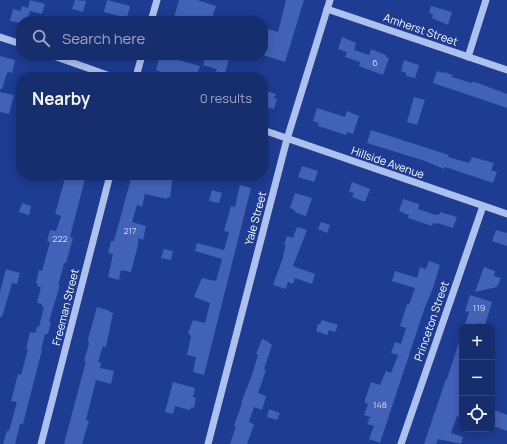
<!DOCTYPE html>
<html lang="en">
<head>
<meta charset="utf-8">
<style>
  body { margin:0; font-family:Manrope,sans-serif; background:#1f3573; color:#f1f3f6 }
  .controls { position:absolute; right:12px; bottom:12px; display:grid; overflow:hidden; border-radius:8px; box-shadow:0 2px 10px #0003 }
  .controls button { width:36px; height:36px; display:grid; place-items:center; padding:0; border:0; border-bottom:1px solid #354981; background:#162d6e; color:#f1f3f6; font:20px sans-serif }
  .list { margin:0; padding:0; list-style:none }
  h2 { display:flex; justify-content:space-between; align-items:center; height:52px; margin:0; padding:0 16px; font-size:17px }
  h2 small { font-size:13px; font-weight:400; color:#9ea8c2 }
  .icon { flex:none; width:22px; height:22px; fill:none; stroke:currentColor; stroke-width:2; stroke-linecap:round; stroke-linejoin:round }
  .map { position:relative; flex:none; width:507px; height:444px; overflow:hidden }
  .search { position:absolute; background:#162d6e; box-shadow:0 2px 10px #0003; left:16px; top:16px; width:252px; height:44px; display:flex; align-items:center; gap:10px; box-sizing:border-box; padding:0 14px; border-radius:16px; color:#9ea8c2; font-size:15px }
  .panel { position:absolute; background:#162d6e; box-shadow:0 2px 10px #0003; left:16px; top:72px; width:252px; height:108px; border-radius:16px }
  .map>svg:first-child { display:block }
  .building { fill:#4262b7 }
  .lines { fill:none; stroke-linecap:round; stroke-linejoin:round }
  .minor { stroke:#aec0ee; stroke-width:7 }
  .labels { text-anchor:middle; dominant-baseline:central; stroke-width:3; stroke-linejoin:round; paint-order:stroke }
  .number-label { font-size:9px; fill:#d0d8ed }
  .street-label { font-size:11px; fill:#fff; stroke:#1d3c92 }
</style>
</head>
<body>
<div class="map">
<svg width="507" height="444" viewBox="0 0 507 444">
  <rect width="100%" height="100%" fill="#1d3c92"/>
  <!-- building -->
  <g class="building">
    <polygon points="30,0 45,4 42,14 30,11 27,21 21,21 21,23 10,21 13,9 21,11 22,6 28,8"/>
    <polygon points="75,0 86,1 83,12 72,9"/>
    <polygon points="107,0 130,6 127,18 104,12"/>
    <polygon points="179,0 197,0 216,6 211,21 173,21"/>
    <polygon points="286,0 304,0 285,62 263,55 263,48 267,29 278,32"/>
    <polygon points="431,6 452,12 448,25 432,18 433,14 429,13"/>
    <polygon points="342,37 356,43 354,50 369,55 371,49 386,55 386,57 389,58 383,75 359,66 360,62 345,57 347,52 338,49"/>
    <polygon points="160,55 200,66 196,77 173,77 167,75 167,74 156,70"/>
    <polygon points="206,55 230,55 224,77 215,74 217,69 203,65"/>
    <polygon points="0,56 15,60 15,61 12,73 8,72 7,73 2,89 0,89"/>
    <polygon points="404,60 419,65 415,78 406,76 406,73 401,71"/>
    <polygon points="437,71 443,73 444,72 453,75 452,77 472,83 472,82 475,82 507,94 507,108 433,83"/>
    <polygon points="267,91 276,94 274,98 277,99 274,109 263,106"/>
    <polygon points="0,92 14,95 9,114 0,112"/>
    <polygon points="414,97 425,100 417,125 407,122"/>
    <polygon points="317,108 345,117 347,111 359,116 353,134 347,132 346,135 318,126 319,123 313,121"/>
    <polygon points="371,130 430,149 449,155 448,157 469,163 472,157 494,163 491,170 497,172 493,183 445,167 444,169 425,161 367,143"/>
    <polygon points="302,166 318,171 314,182 298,177"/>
    <polygon points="66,175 86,175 70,237 73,238 66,263 64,263 62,271 58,285 60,285 49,321 51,322 48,334 45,334 41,350 42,350 23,424 20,424 15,444 3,444 7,431 9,431 17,402 11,401 18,374 21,375 28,349 26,349 30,332 35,333 37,327 39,327 44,307 42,307 42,304 37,303 41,287 37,286 38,284 36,283 39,270 42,271 50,242 47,241 50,230 56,231 61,216 55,214"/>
    <polygon points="132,175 150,175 162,178 163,175 173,175 170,198 168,197 167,199 145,194 142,207 137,205 132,222 146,226 143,240 138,238 138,245 131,272 121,270 119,280 108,277 113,254 108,253 111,241 114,241"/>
    <polygon points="352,182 370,189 365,202 352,197 354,193 349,192"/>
    <polygon points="240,185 251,188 204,375 193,372 196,357 187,355 191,336 188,333 193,320 205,323 210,303 194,297 202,278 216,281 222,259 195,251 197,243 224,250 229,232 224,231 231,206 235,207"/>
    <polygon points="212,190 222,193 219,203 209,201"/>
    <polygon points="295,193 312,198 306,216 297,213 294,211 295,210 290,208"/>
    <polygon points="403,199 419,204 418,209 436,215 436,214 439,215 440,212 457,217 453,228 437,223 436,224 433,223 432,226 408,218 409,215 399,211"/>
    <polygon points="22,203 31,206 29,215 19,212"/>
    <polygon points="321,222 330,225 327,233 318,229"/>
    <polygon points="297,227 307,230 293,266 315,274 312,284 295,278 293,284 288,282 286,289 273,285 284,255 283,255 286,245 284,245 287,236 293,238"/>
    <polygon points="496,230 507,233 507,246 492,241"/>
    <polygon points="164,249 173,251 171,260 161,258"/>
    <polygon points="429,261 440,265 432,291 425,307 380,443 369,439 374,426 367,424 370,417 364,415 368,404 365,403 365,400 371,382 380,385 386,371 391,373 398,355 391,353 395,342 401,344 406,328 400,326 407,304 409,305 415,288 392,281 395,271 417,278 420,267 426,269"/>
    <polygon points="484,267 495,271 494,276 501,278 497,287 475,292"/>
    <polygon points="6,269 20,273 17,284 12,283 2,317 0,317 0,292"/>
    <polygon points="470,295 492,302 485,325 478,323 476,327 464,327 469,312 465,311"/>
    <polygon points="97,307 110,311 110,312 113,313 106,347 103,346 98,362 101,363 100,368 114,371 111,384 96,380 86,420 89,421 82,444 64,444 86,361 84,361 89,344 88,339"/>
    <polygon points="322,320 338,325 335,332 329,330 327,335 316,331 318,324 320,324"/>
    <polygon points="461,336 462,336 462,418 457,416 451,433 463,437 461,444 438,439 436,444 424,444 446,379 447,379"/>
    <polygon points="262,339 269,342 269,343 272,345 264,369 266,370 258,393 266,396 262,410 254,407 249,422 254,424 247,444 230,444 236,426 234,426 242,403 241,403 253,372 258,355 256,354"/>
    <polygon points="173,382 195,388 193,397 196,398 194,408 191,407 190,410 175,406 173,414 165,412"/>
    <polygon points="269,409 280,413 277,420 267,417"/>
    <polygon points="492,409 507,415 507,431 493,426 496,420 492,419"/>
  </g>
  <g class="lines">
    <!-- minor -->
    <g class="minor">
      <polyline points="327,9 507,70"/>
      <polyline points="151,21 157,0"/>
      <polyline points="0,37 21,44"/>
      <polyline points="51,55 113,77"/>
      <polyline points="468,57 486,0"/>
      <polyline points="136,77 142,55"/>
      <polyline points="263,130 507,214"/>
      <polyline points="41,444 110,175"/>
      <polyline points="208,444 287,139 330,0"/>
      <polyline points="401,444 483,206"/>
    </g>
  </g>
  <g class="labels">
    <!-- number labels -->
    <g class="number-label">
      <text x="375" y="62">6</text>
      <text x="130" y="230">217</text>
      <text x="60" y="238">222</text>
      <text x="479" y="307">119</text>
      <text x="380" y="404">148</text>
    </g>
    <!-- street labels -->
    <g class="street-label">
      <text transform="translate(421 29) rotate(19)">Amherst Street</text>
      <text transform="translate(388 162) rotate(19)">Hillside Avenue</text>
      <text transform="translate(255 218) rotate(-75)">Yale Street</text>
      <text transform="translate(65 307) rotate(-76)">Freeman Street</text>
      <text transform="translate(431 321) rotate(-71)">Princeton Street</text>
    </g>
  </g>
</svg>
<div class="controls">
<button>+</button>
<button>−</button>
<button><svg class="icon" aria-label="locate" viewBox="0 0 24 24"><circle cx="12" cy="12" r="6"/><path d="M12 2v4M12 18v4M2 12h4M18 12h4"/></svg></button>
</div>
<div class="search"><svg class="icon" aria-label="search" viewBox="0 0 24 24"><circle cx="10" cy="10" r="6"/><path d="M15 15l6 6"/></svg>Search here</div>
<section class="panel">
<h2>Nearby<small>0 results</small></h2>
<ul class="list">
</ul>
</section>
</div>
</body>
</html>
